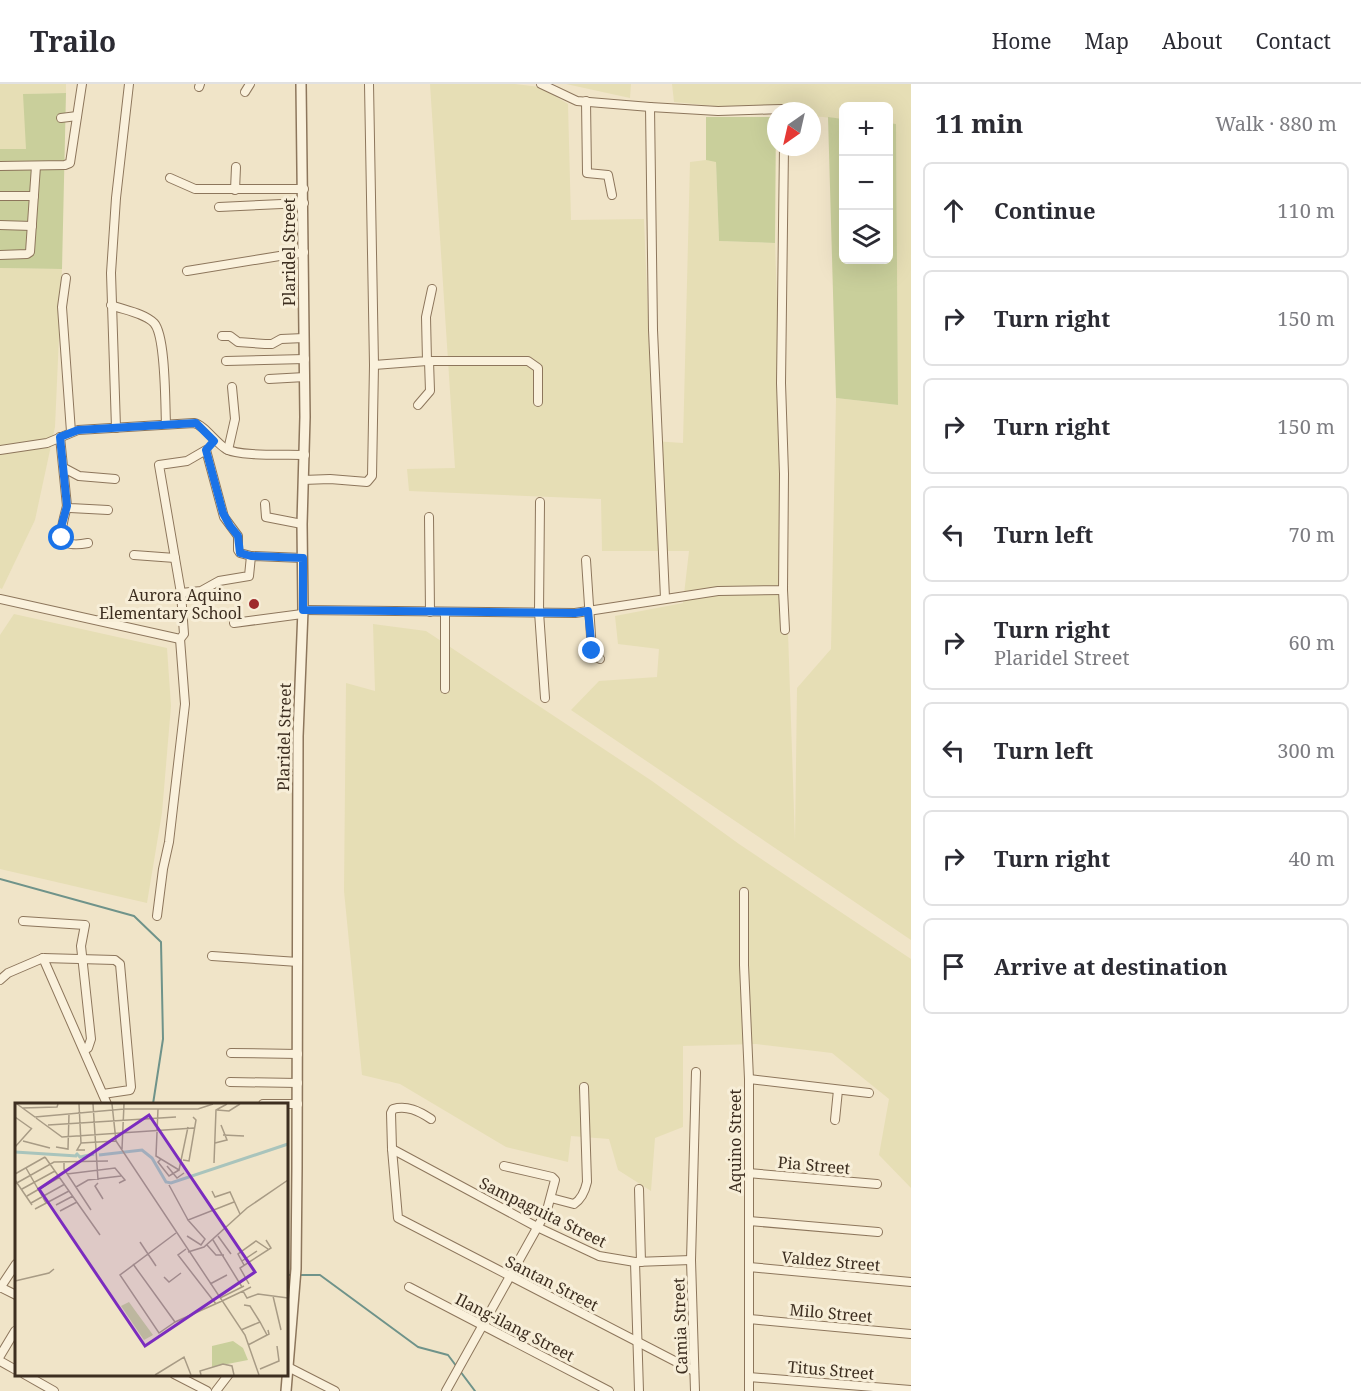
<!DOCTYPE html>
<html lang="en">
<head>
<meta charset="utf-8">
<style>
  body { margin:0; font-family:"Noto Serif",serif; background:#f7f7f7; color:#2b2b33 }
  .controls { position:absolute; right:18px; top:18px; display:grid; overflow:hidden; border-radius:9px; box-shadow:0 6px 24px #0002 }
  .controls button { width:54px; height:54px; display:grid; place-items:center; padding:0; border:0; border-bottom:2px solid #e1e1e2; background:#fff; color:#2b2b33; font:30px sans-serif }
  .compass { position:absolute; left:767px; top:18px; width:54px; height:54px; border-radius:50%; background:#fff; box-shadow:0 6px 24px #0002; rotate:214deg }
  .stop { position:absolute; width:18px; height:18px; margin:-14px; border:4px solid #1a73e8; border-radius:50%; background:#fff }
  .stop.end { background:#1a73e8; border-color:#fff; box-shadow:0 2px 6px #0008 }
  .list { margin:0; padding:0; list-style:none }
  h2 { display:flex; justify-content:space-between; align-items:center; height:78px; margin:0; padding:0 24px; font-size:26px }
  h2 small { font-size:20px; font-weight:400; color:#7c7c81 }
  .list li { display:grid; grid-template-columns:39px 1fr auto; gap:18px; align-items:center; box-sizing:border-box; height:96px; margin:0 12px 12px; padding:0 12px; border:2px solid #e1e1e2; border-radius:9px }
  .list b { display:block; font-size:22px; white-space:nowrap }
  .list p { margin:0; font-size:20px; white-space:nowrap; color:#7c7c81 }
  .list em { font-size:20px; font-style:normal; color:#7c7c81 }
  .icon { flex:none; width:33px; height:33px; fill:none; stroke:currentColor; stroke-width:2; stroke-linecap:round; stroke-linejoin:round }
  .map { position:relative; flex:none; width:911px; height:1307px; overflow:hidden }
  header { display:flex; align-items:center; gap:36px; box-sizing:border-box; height:84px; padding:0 30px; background:#fff; border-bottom:2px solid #e1e1e2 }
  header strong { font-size:28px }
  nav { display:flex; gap:33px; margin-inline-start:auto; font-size:21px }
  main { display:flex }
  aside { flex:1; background:#fff }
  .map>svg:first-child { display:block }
  .farmland { fill:#e6deb5 }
  .green { fill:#c9cf9b }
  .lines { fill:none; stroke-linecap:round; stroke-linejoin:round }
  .stream { stroke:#6f938a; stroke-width:2 }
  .minor-casing { stroke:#8d765c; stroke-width:10 }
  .tertiary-casing { stroke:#8d765c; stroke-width:12 }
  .minor { stroke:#faf1dc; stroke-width:8 }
  .tertiary { stroke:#faf1dc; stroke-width:9 }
  .route { stroke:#1a73e8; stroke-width:8 }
  .poi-dot { fill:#9e2a2b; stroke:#f7eed8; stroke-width:2 }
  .labels { text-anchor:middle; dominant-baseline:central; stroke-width:6; stroke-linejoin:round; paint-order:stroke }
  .street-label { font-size:16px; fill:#3d2e20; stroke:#f7eed8 }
  .poi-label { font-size:16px; fill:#3d2e20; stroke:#f7eed8; text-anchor:end }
  .inset-river { fill:none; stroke:#a9c4bc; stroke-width:3 }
  .inset-road { fill:none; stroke:#a89b85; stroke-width:1.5 }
  .view { fill:#7b2cbf; fill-opacity:0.15; stroke:#7b2cbf; stroke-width:3 }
  .inset-edge { fill:none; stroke:#3d2e20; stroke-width:3 }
</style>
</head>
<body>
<header>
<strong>Trailo</strong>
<nav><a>Home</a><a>Map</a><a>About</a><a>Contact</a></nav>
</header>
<main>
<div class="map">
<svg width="911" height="1307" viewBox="0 0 911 1307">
  <rect width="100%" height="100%" fill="#f0e4c8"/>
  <!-- farmland -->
  <g class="farmland">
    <polygon points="0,0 66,0 66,9 24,10 27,65 0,65"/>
    <polygon points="430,0 515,0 540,3 568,20 571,136 644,135 653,357 683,359 690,78 706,76 716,77 719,157 775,159 795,757 797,604 831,565 836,314 898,321 896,41 889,39 888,22 844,22 843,35 812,32 812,27 776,28 674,18 672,0 911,0 911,856 571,626 599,597 657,593 659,565 618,560 615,532 683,519 689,467 602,467 601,415 409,407 407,385 455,384"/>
    <polygon points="566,0 631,0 630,14"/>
    <polygon points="0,184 62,185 55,343 35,436 2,505 0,504"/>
    <polygon points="14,530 167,564 171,622 162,729 147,819 0,785 0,551"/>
    <polygon points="373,540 426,547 652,697 739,760 911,875 911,1104 879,1071 889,1015 832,969 756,960 683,962 683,1043 655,1054 651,1107 618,1086 609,1055 571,1052 568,1078 506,1063 400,1000 362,991 344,807 346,599 375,607"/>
  </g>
  <!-- green -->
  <g class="green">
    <polygon points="66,9 62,185 0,184 0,65 26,65 23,10"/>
    <polygon points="706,33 776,33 775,159 719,157 716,78 706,76"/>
    <polygon points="828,33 843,35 844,176 888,176 889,39 896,40 898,321 836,314"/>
  </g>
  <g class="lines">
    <!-- stream -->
    <g class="stream">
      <polyline points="0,795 134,832 161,858 163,955 153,1020"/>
      <polyline points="286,1191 293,1191"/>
      <polyline points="299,1191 320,1191 418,1263 448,1271 475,1307"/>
    </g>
    <!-- minor casing -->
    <g class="minor-casing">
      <g id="minor">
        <polyline points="541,0 577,17 650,23 653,246 665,514"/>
        <polyline points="199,3 200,0"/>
        <polyline points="245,8 250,0"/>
        <polyline points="586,17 587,89 608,91 612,111"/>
        <polyline points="650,23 718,27 782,25 783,27"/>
        <polyline points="61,34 77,32"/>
        <polyline points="0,82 65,81 70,79 82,0"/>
        <polyline points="170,94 195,105 304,105"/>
        <polyline points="235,106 236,83"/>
        <polyline points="0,112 34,112"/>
        <polyline points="219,123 304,119"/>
        <polyline points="0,141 32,142"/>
        <polyline points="0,171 27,170 30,168 36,82"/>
        <polyline points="187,187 304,168"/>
        <polyline points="66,194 62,223 71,348"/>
        <path d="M111,221c13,5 33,8 43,18 12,13 11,82 12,101"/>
        <polyline points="222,252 230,252 238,258 265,260 272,260 281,255 304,254"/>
        <polyline points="226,277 305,275"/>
        <polyline points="427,277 528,277 538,284 538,318"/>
        <polyline points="374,281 427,277 426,233 432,205"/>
        <polyline points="269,295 305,293"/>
        <polyline points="418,321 430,307 429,277"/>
        <polyline points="116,344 111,189 116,114 129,0"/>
        <polyline points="60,353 67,422 70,424 108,426"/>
        <path d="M0,366l47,-7 31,-13 116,-7c10,2 21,19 32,26 15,8 60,5 79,6"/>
        <polyline points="228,366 235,335 232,303"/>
        <polyline points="64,384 79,392 115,395"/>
        <polyline points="303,396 330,395 367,398 372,392 374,281 369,0"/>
        <polyline points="540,418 539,528 545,614"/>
        <polyline points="265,420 266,433 302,440"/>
        <path d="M67,422c-6,24 -14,44 21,37"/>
        <polyline points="429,433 430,528"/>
        <polyline points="134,471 175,474"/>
        <polyline points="586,476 592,567 593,571 600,575"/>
        <polyline points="783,506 785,546"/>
        <polyline points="181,509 201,507 219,497 249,492 251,472 303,474"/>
        <polyline points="0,515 180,555 184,550 181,509 159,381 187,377 206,366 224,433 238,452 238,466 240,469 251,472"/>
        <polyline points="303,526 575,529 718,507 783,506 784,390 781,299 784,63"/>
        <polyline points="234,539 302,530"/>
        <polyline points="445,605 445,528"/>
        <polyline points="744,808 744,881 749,995 749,1307"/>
        <polyline points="157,832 163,785 169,758 185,620 180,555"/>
        <polyline points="23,837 85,841 81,862 91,955 88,964 84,966"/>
        <polyline points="212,872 298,878"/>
        <polyline points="43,874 115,876 120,880 131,1003 130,1006 103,1010"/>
        <polyline points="0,896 8,889 43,874 107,1020"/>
        <polyline points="231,969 298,970"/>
        <polyline points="749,995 869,1009"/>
        <polyline points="230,998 298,999"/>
        <polyline points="263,1020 298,1020"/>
        <path d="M431,1035c-12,-8 -24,-14 -38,-10l-2,4 1,36 6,69 296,153"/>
        <polyline points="835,1036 838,1006"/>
        <polyline points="392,1065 537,1143 599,1172 635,1178 691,1176"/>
        <polyline points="504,1082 552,1093 555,1096 547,1126"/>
        <polyline points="748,1089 877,1100"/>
        <polyline points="639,1105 641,1178"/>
        <path d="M551,1114l23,6c8,-5 11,-13 13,-22l-3,-95"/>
        <polyline points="749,1137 878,1148"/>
        <polyline points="635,1178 639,1307"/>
        <polyline points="749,1183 911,1198"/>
        <polyline points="0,1203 16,1211"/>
        <polyline points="409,1203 609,1307"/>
        <polyline points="0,1204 16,1180"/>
        <polyline points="749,1235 911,1250"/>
        <polyline points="0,1272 15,1247"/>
        <polyline points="0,1277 16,1286"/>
        <polyline points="288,1283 335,1307"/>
        <polyline points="24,1290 54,1307"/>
        <polyline points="174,1290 207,1307"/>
        <polyline points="749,1293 911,1306"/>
        <polyline points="216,1307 229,1290"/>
        <polyline points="446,1307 542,1135"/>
        <polyline points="695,1307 691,1176 696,988"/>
      </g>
    </g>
    <!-- tertiary casing -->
    <g class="tertiary-casing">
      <polyline id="tertiary" points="286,1307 296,1185 297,1084 298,652 303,526 302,440 305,333 301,0"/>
    </g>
    <!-- minor -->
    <use href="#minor" class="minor"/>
    <!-- tertiary -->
    <use href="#tertiary" class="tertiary"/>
  </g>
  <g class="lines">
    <!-- route -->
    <polyline class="route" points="62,454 60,447 67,422 60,353 78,346 196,339 214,357 206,366 223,429 230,442 238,452 240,469 251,472 303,474 303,526 575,529 588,527 592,567"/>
  </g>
  <!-- markers -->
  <circle class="poi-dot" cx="254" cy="520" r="6"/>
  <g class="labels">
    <!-- street labels -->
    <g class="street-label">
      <text transform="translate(289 168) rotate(-90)">Plaridel Street</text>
      <text transform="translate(284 653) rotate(-89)">Plaridel Street</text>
      <text transform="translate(735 1057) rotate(-90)">Aquino Street</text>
      <text transform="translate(814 1081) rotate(5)">Pia Street</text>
      <text transform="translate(543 1128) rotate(26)">Sampaguita Street</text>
      <text transform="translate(831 1177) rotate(5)">Valdez Street</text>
      <text transform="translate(552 1199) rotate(27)">Santan Street</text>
      <text transform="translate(831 1229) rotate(5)">Milo Street</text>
      <text transform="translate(680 1242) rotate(-92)">Camia Street</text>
      <text transform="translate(515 1243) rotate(27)">Ilang-ilang Street</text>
      <text transform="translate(831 1286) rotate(5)">Titus Street</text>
    </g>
    <!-- poi labels -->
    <g class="poi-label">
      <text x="242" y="511">Aurora Aquino<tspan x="242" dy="18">Elementary School</tspan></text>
    </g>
  </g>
  <!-- overview -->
  <g transform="translate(15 1019)">
    <rect width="273" height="273" fill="#f0e4c8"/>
    <path d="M114,199l5,7 19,26 -9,5 -23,-34zM218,238l10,7 5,12 -36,7v-21z" fill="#c9cf9b"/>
    <path class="inset-river" d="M0,49l62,4M61,50l4,4 14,-3M84,52l43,-5 10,8 14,24 5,1 117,-39"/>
    <path class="inset-road" d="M2,1l18,13 89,-8h74l15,-5M64,1l2,39 -4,7h8M78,1l5,76M97,1l4,37 129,194 14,40M7,5l35,-1 1,-3M143,6l-2,47 23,14 9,-43M202,7l12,1 11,-7M0,14l17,12M21,15l26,19 132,-9M33,22l128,-8M208,32l21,1M8,38l27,7M66,40l35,-2M200,40l12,-3 -6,-15M0,44l17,-19M41,44l12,2 1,-35M107,46l2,-45M30,54l55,78M146,56l-3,3 11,14 10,-6M168,57l6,1 7,-41 -3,-3M49,60v6l27,41M199,60l2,-53 11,-6M152,63l10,12 7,-5M11,65l20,35M0,71l30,-17M52,71l48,-6 10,12 -6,3M0,77l17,25M83,80l-3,3 8,13M0,81l39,-22 54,-1M154,82l19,35M61,84l12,-7 33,-4M7,86l33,-18M197,88l3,6 15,-5 10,22M12,93l33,-19M16,100l34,-19M41,102l17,-9M20,106l34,-18M45,108l17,-9M172,133l14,9 4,-6 -17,-19 46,-18M203,133l13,18M198,137l29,47M125,139l16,24M192,142l9,10h8M171,146l-8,6 38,49M173,149l16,-5 43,-39 41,-28M227,158l15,-10M118,161l42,58 47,-21M229,162l-6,-11 18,-13 12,8M149,174l5,5 12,-9M0,178l34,-8 5,-4M195,181l17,-9M234,181l-9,-16 31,-20 -5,-8M236,184l-8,4 4,7 11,-4 30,4M258,193l8,34M205,195l24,-12M207,198l21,-10M229,202l6,1 10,16M160,219l-16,11 -39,-58 56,-42M226,227l19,-8 7,13M233,242l21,-11 -1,-4M245,266l19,-8 -2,-15M140,272l29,-18 7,18M186,272l-1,-4 23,-7 9,2 2,9"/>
    <path class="view" d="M134,12l106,157 -110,74 -106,-157z"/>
    <rect width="273" height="273" class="inset-edge"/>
  </g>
</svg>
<div class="controls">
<button>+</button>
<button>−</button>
<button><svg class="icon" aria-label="layers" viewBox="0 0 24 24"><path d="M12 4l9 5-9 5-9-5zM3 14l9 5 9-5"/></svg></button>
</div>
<svg class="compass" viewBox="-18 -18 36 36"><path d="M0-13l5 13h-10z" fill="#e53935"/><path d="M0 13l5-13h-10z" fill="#7c7c81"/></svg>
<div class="stop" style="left:62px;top:454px"></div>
<div class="stop end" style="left:592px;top:567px"></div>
</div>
<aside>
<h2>11 min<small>Walk · 880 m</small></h2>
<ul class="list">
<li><svg class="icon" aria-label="ahead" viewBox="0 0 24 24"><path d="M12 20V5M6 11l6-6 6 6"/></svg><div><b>Continue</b></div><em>110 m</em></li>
<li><svg class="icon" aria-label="right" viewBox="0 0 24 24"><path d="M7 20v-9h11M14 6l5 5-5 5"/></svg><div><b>Turn right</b></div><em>150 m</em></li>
<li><svg class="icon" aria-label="right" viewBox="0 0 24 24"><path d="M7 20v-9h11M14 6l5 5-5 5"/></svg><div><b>Turn right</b></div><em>150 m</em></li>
<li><svg class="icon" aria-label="left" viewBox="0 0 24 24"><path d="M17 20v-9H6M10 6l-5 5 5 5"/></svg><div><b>Turn left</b></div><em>70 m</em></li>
<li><svg class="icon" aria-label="right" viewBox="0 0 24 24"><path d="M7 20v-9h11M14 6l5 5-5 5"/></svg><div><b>Turn right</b><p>Plaridel Street</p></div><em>60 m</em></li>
<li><svg class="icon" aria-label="left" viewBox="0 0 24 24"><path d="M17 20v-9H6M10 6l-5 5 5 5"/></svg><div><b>Turn left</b></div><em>300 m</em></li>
<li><svg class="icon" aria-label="right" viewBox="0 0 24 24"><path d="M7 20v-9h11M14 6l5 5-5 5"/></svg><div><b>Turn right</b></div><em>40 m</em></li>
<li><svg class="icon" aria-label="arrive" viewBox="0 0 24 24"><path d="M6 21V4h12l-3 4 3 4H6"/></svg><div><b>Arrive at destination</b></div></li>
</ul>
</aside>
</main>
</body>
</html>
